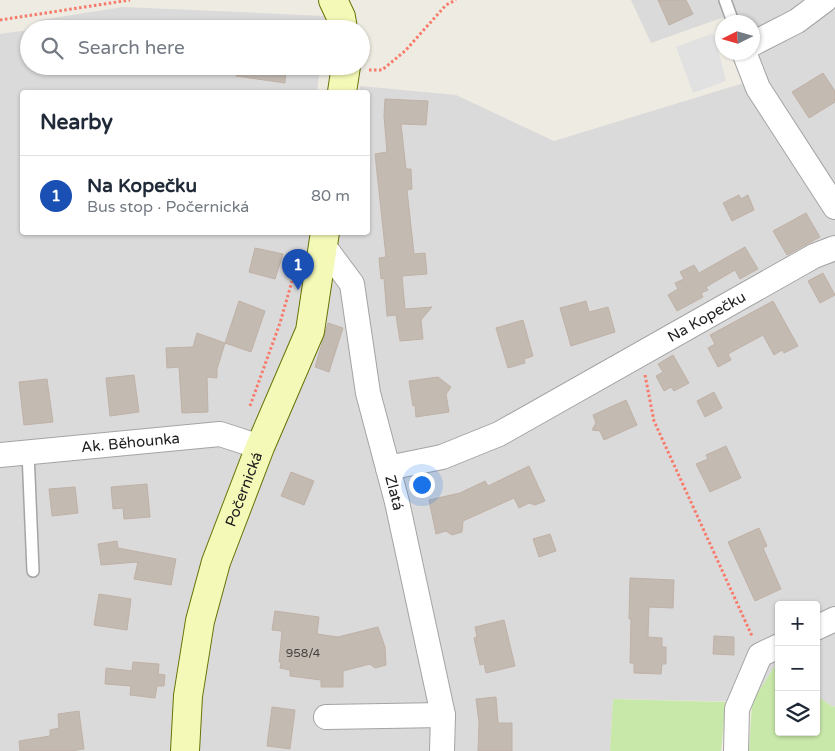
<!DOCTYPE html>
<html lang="en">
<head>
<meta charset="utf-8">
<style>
  body { margin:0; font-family:"Varela Round",sans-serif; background:#f6f6f7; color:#1f2937 }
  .controls { position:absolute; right:15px; bottom:15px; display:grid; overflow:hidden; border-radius:5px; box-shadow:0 1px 4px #0004 }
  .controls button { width:45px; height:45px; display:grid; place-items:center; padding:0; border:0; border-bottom:1px solid #e0e1e3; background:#fff; color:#1f2937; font:25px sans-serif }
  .compass { position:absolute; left:715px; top:15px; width:45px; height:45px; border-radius:50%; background:#fff; box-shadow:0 1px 4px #0004; rotate:265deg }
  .you { position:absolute; left:421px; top:484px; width:18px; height:18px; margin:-12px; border:4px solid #fff; border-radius:50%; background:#1a73e8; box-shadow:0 0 0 8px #1a73e833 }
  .badge { display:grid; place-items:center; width:32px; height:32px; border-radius:50%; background:#b45309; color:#fff; font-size:16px; font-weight:700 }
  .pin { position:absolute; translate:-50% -41px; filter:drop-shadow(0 1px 2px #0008) }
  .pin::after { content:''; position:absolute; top:26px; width:18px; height:15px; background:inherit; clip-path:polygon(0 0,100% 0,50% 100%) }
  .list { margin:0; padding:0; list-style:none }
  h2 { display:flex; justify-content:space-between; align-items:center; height:65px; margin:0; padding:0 20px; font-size:21px }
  h2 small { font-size:16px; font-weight:400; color:#747a83 }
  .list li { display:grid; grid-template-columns:32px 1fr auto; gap:15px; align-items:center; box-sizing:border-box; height:80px; padding:0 20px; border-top:1px solid #e0e1e3 }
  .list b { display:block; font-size:19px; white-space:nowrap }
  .list p { margin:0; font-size:16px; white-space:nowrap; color:#747a83 }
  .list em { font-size:16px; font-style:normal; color:#747a83 }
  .icon { flex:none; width:28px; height:28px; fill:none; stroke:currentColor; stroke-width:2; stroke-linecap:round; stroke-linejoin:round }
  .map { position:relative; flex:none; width:835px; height:751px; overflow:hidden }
  .search { position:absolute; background:#fff; box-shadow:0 1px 4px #0004; left:20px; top:20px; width:350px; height:55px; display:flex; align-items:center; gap:12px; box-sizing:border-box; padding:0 18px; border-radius:28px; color:#747a83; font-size:19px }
  .panel { position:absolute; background:#fff; box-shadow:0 1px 4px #0004; left:20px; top:90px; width:350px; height:145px; border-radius:5px }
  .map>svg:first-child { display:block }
  .residential { fill:#dbdada }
  .grass { fill:#c8e8a9 }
  .parking { fill:#e1e1e1 }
  .building { fill:#c3bab2; stroke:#c0b1a6 }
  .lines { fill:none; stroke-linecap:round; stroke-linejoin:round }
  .lane-casing { stroke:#a4a4a4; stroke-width:14 }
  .street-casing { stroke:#a4a4a4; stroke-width:26 }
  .secondary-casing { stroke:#667306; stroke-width:30 }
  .path { stroke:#f87a6a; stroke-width:3; stroke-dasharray:2.5 2.5; stroke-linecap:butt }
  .lane { stroke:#fff; stroke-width:11 }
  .street { stroke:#fff; stroke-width:24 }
  .secondary { stroke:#f5f9b7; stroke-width:28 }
  .labels { text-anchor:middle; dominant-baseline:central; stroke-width:4.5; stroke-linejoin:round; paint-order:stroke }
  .number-label { font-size:12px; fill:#464442 }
  .street-label { font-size:15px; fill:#1d1d1d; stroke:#fff }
</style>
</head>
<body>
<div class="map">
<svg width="835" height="751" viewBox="0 0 835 751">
  <rect width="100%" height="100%" fill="#eeebe3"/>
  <!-- residential -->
  <g class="residential">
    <polygon points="631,0 835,0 835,706 833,707 816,695 816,605 779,605 779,667 776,665 752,702 613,699 610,751 0,751 0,34 29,30 29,66 320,66 317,92 22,92 22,232 368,232 368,92 359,92 360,86 456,95 554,141 747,82 752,52 752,22 726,22 724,17 651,43"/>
    <polygon points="123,7 239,12 325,16 324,29 36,29 40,28 40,20"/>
  </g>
  <!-- grass -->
  <g class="grass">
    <polygon points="776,664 779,667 779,732 816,732 816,695 833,707 835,706 835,751 749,751 752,702"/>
    <polygon points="613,699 726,702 721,751 610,751"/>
  </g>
  <!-- parking -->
  <polygon class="parking" points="714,33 726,81 693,93 676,47"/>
  <!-- building -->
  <g class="building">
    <polygon points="658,0 686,0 693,14 669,25"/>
    <polygon points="237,66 286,66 285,83 236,76"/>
    <polygon points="823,73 835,91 835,102 809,118 792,92"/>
    <polygon points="385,99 428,101 426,125 401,124 406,169 411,169 412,189 407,190 414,254 425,253 427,274 402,276 405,309 432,307 421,320 423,339 400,341 396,315 387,316 384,278 381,279 379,258 386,257 375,154 387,152 384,116"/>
    <polygon points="739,195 741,199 748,195 754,210 732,221 723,203"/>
    <polygon points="806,213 820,237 787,255 773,231"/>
    <polygon points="745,247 758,269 740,279 735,270 706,287 708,290 701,293 703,297 677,311 668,295 678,289 675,283 684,279 680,272 694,265 699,273"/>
    <polygon points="255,248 283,254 275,279 249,272"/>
    <polygon points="823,273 835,295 820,303 808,281"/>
    <polygon points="239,301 265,311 251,352 225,343"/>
    <polygon points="586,301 589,312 608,307 615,332 571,346 560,308"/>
    <polygon points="773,301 798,346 784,353 782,350 774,355 763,335 728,354 731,360 718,367 708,348 715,344 710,335"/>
    <polygon points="523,320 533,356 524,359 525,363 508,368 496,328"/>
    <polygon points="328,323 343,328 329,372 315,367"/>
    <polygon points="197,333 225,343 217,369 217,378 207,377 208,412 182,413 179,367 167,368 166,348 193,347"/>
    <polygon points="673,355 689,383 674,391 671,387 664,391 656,376 663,372 658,364"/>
    <polygon points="134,375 139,412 110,416 106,378"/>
    <polygon points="438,377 451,387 446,394 449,412 416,417 415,405 413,406 409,381"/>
    <polygon points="47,379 53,422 24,425 19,382"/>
    <polygon points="714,392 722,408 705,417 697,401"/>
    <polygon points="626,400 637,425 604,440 600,431 592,430 596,423 593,415"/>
    <polygon points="726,446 741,478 710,492 696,464 708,459 706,455"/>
    <polygon points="529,466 545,501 535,505 529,503 519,508 514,498 463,521 462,532 452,535 446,531 436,534 429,500 460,493 485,481 488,486"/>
    <polygon points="291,472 314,481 304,505 281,496"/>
    <polygon points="147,484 150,517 124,519 123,508 113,509 111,487"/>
    <polygon points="75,487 78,513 52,516 49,489"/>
    <polygon points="759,528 767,546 763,548 781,589 755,601 728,542"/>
    <polygon points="550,534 556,551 539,557 533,539"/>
    <polygon points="117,541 118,548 176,559 171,585 134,579 138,562 101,565 98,544"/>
    <polygon points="630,578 674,580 673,608 649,607 648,637 662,638 662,647 666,647 666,664 662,664 661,674 634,673 634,663 630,663 631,619 629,619"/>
    <polygon points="99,594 131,599 127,630 94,625"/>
    <polygon points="275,611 319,617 317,634 338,637 378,627 385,647 386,665 375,668 370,664 343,671 343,687 321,687 321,680 290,676 290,670 280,668 281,662 279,662 282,631 272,630"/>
    <polygon points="504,620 515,666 486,673 484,664 480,665 474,638 477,637 475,627"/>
    <polygon points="714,636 734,637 734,655 713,654"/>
    <polygon points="133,662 159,664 158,674 165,675 164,686 157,686 155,698 130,695 131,686 105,684 106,668 132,671"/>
    <polygon points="496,697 498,723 512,723 512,751 478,751 479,722 476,699"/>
    <polygon points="272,707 295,710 290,749 267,746"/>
    <polygon points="79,711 84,749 70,751 20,751 19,741 50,736 50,730 59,728 58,714"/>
  </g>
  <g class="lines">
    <!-- lane casing -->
    <g class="lane-casing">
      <g id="lane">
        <polyline points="725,0 733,22"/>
        <polyline points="28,452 33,571"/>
      </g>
    </g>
    <!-- street casing -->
    <g class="street-casing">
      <g id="street">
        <polyline points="752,44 797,21 825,0"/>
        <polyline points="744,52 758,88 835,207"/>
        <path id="s1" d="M323,245l29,39 16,109 29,109 46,213 -1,36"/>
        <path id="s2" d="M0,455l220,-21 40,13"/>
        <path id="s3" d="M388,468l54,-11 57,-23 315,-178 21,-8"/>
        <polyline points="816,628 835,619"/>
        <polyline points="326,717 443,715"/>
        <polyline points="736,751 737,709 760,655 779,646"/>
      </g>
    </g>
    <!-- secondary casing -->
    <g class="secondary-casing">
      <g id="secondary">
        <polyline points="333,0 341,17 343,29"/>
        <polyline points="342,92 346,66"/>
        <path id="s4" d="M185,751l3,-55 12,-75 16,-59 44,-115 50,-116 15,-99"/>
      </g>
    </g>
    <!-- path -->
    <g class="path">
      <polyline points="0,20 130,0"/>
      <polyline points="369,70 382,70 405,51 446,5 456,0"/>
      <polyline points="645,375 654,421 752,636"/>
      <polyline points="250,406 280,323 292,281"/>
    </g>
    <!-- lane -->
    <use href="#lane" class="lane"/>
    <!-- street -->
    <use href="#street" class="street"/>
    <!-- secondary -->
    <use href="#secondary" class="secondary"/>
  </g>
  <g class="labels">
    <!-- number labels -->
    <g class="number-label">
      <text x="303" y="653">958/4</text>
    </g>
    <!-- street labels -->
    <g class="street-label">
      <text stroke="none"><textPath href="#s3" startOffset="355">Na Kopečku</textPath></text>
      <text stroke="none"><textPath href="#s2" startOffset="131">Ak. Běhounka</textPath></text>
      <text stroke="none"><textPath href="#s4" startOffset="270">Počernická</textPath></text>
      <text stroke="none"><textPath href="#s1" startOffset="262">Zlatá</textPath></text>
    </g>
  </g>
</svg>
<div class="controls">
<button>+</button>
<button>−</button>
<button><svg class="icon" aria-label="layers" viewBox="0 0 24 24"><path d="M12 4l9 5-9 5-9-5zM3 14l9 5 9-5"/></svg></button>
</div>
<svg class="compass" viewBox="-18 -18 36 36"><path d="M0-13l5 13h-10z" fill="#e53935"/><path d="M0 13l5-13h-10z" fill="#747a83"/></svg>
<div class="you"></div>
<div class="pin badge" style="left:298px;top:290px;background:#1a4fb4">1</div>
<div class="search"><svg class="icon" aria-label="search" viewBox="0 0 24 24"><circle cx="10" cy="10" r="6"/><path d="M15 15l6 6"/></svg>Search here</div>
<section class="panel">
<h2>Nearby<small></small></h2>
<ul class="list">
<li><span class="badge" style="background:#1a4fb4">1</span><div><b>Na Kopečku</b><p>Bus stop · Počernická</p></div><em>80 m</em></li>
</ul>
</section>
</div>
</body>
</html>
